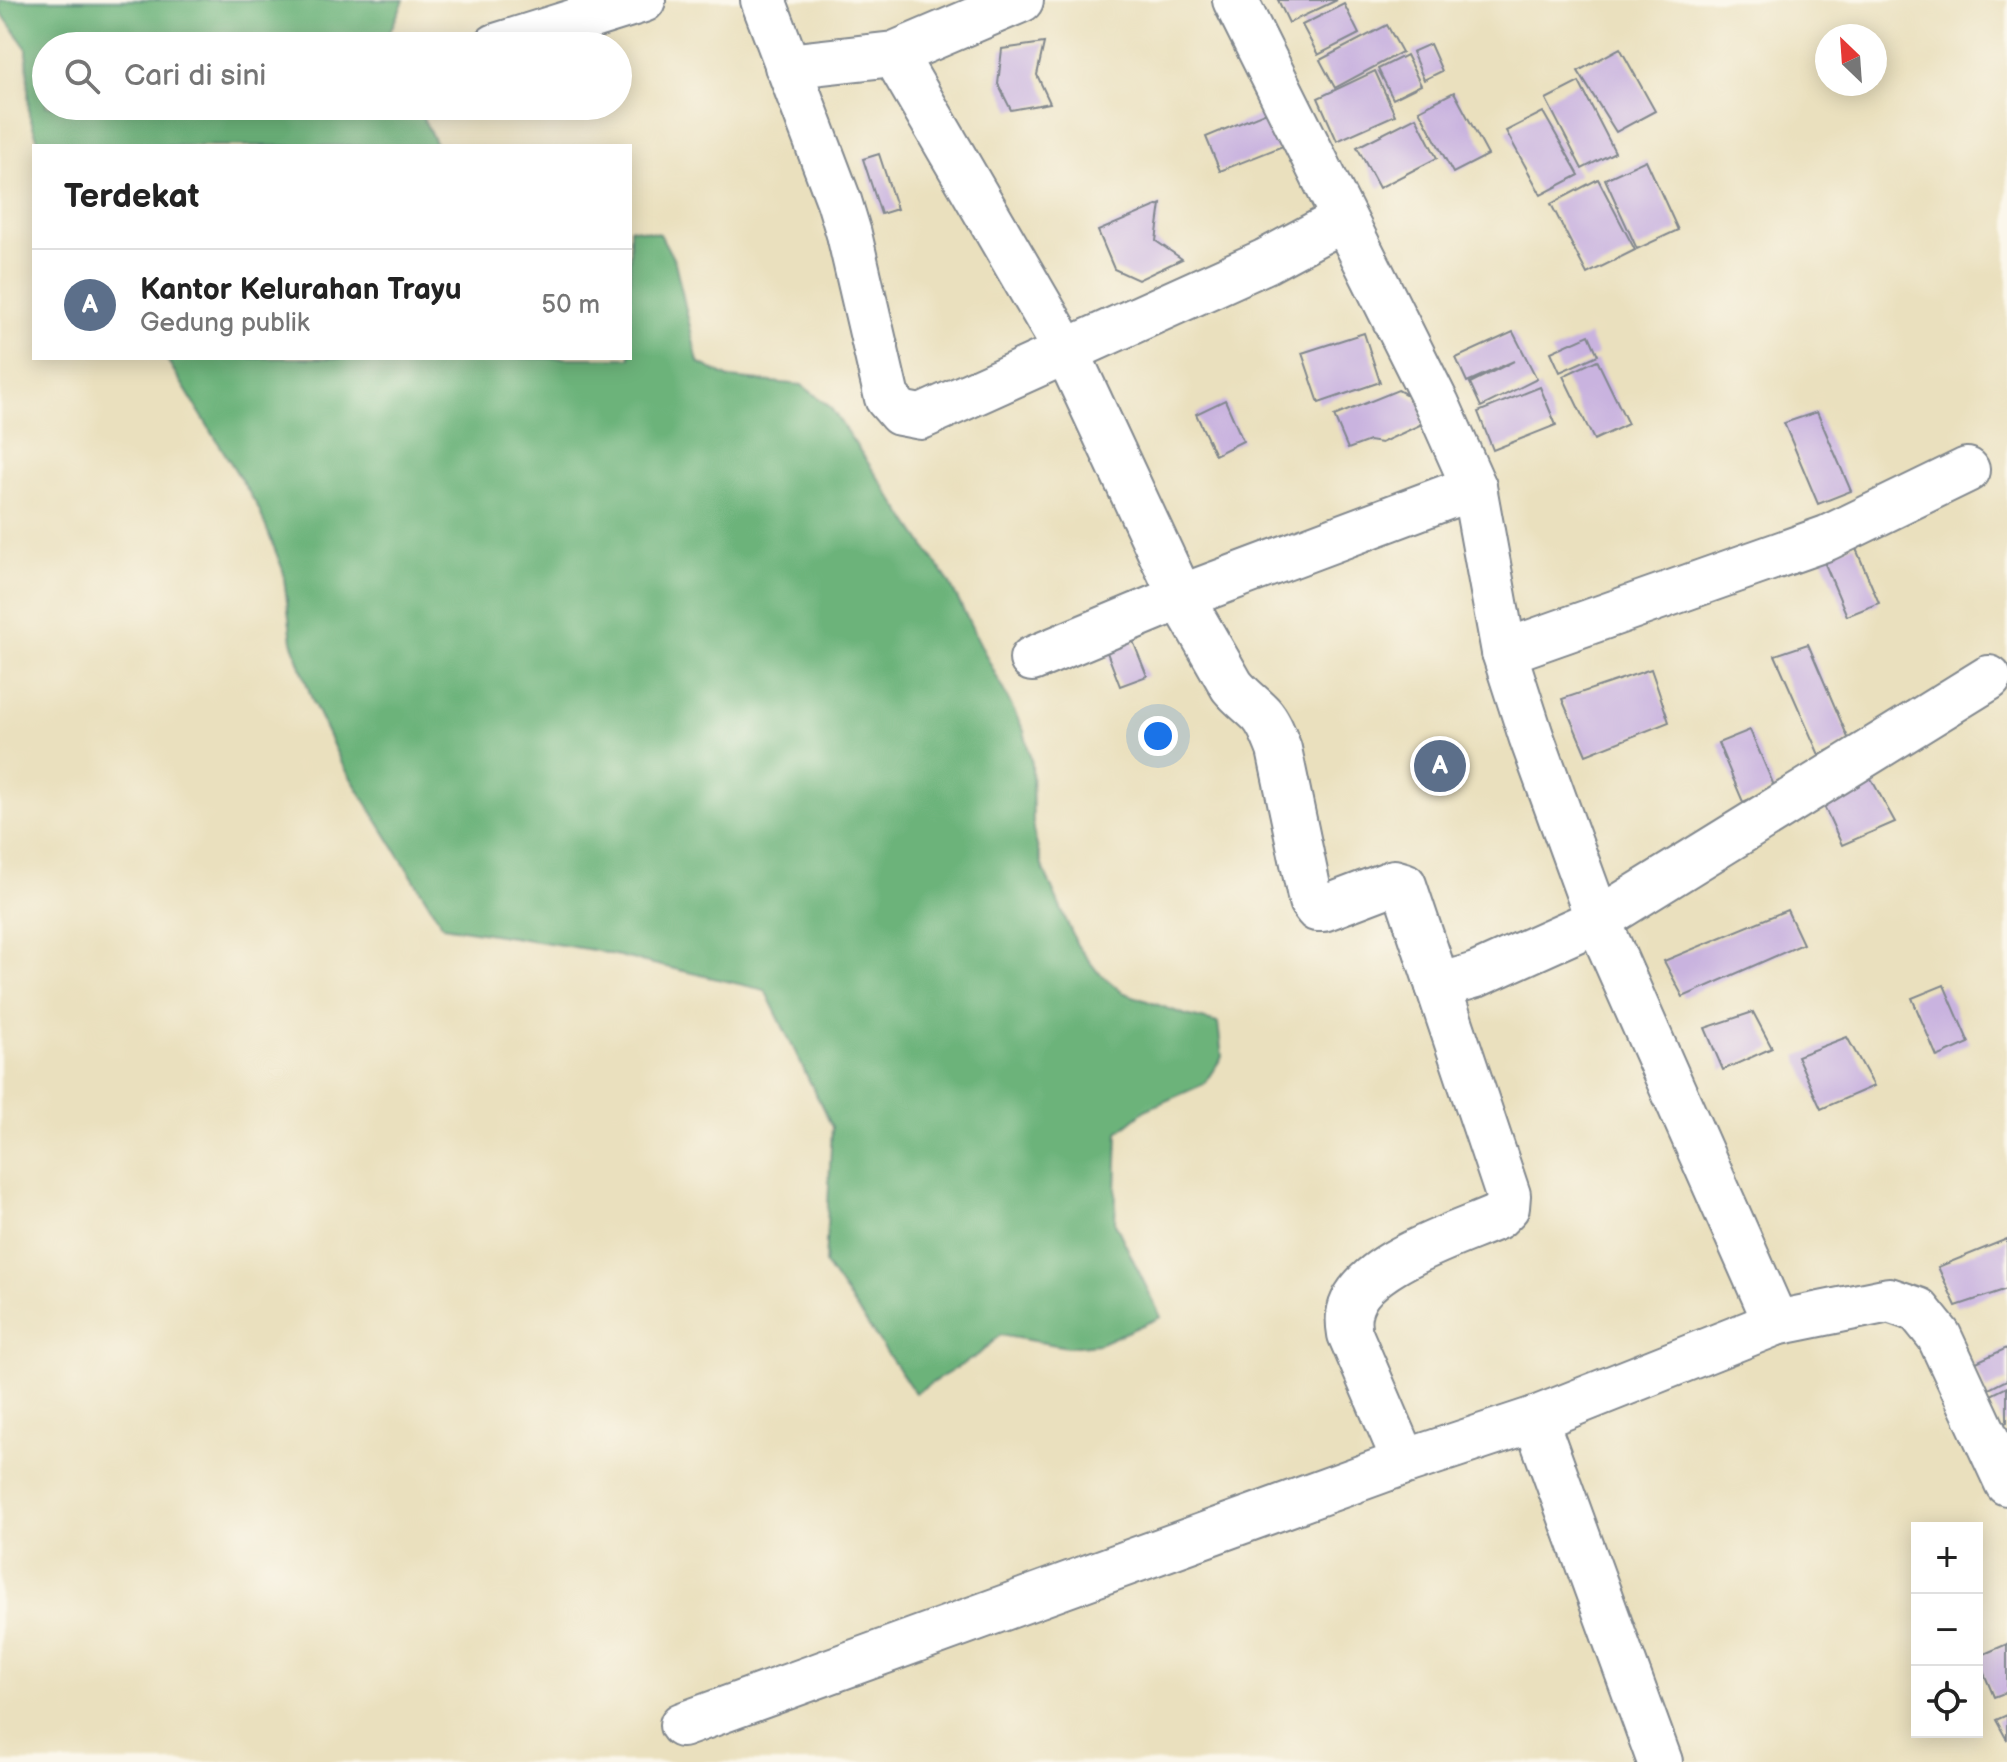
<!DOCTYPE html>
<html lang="id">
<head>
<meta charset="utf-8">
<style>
  body { margin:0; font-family:"Balsamiq Sans",sans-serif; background:#f6f6f6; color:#222 }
  .controls { position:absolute; right:24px; bottom:24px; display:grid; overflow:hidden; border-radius:0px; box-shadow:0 4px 20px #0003 }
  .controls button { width:72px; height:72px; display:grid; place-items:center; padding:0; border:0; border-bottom:2px solid #e0e0e0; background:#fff; color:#222; font:40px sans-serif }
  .compass { position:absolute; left:1815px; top:24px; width:72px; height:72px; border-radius:50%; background:#fff; box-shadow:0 4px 20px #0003; rotate:335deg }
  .you { position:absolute; left:1158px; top:736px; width:28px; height:28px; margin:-20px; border:6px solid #fff; border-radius:50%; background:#1a73e8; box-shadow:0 0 0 12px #1a73e833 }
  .badge { display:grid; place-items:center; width:52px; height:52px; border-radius:50%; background:#1f6fb2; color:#fff; font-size:26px; font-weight:700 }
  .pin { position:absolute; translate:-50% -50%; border:4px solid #fff; box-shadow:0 2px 8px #0006 }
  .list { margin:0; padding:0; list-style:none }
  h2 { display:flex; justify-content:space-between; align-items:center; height:104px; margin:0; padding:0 32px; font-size:34px }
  h2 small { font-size:26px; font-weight:400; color:#767676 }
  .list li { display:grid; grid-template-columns:52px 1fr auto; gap:24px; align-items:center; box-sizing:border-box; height:112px; padding:0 32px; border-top:2px solid #e0e0e0 }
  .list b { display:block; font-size:30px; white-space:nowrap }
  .list p { margin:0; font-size:26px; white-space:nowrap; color:#767676 }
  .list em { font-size:26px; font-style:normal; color:#767676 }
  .icon { flex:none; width:44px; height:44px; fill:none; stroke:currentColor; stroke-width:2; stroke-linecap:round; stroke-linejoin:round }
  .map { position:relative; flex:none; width:2007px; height:1762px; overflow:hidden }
  .search { position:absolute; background:#fff; box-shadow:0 4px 20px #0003; left:32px; top:32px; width:600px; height:88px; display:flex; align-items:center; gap:20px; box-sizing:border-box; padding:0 28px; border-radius:44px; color:#767676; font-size:30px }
  .panel { position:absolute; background:#fff; box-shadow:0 4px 20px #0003; left:32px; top:144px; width:600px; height:216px; border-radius:0px }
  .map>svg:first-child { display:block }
  .forest { fill:#6cb37a; stroke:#44716c; stroke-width:2 }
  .building { fill:#c9b3df }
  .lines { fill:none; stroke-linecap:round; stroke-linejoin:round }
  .minor-casing { stroke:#82888e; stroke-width:48 }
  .minor { stroke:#fff; stroke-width:44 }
</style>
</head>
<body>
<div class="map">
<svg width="2007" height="1762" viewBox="0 0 2007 1762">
  <rect width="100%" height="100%" fill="#fbf7ec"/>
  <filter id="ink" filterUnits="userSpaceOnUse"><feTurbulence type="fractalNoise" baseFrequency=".0125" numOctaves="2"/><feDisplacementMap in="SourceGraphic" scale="16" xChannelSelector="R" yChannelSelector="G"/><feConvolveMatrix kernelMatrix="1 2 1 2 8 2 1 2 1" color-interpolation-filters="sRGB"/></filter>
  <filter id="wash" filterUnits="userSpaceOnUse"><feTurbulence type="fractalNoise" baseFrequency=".006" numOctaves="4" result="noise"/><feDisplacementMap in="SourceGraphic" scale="32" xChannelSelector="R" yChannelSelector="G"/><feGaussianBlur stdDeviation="1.8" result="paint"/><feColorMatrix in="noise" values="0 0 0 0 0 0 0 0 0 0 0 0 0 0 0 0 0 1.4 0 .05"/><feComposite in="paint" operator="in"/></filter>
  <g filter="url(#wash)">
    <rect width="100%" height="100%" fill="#eae0be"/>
    <!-- forest -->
    <g class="forest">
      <polygon points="0,0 404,0 388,36 392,46 46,46 46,106 417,106 437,146 40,146 29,115 27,49 0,11"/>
      <polygon points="630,228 660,234 675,262 698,362 729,378 802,385 830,407 949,582 1024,731 1032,764 1033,830 1042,866 1077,945 1097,971 1122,992 1186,1015 1218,1023 1222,1057 1204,1084 1145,1110 1118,1132 1115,1223 1161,1317 1099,1344 1067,1347 1000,1335 978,1355 915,1393 825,1264 832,1127 765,990 593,950 443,926 341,762 313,702 292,641 283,570 258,507 166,358 630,358"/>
    </g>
    <g id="blocks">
      <!-- building -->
      <g class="building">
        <polygon points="1278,0 1337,0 1289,23"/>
        <polygon points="1344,4 1359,34 1318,55 1302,25"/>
        <polygon points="1387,25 1402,52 1335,88 1320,60"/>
        <polygon points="1044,43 1037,75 1050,103 1011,110 998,84 1002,49"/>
        <polygon points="1430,44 1442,71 1424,80 1412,52"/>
        <polygon points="1620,48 1655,111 1616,132 1578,71"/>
        <polygon points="1406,55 1421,85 1393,99 1378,69"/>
        <polygon points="1375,71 1395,115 1337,141 1318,98"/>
        <polygon points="1579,82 1615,152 1582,169 1546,99"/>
        <polygon points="1454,92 1488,155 1453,173 1419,110"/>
        <polygon points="1269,111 1283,146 1220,171 1206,137"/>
        <polygon points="1543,112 1579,175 1541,195 1506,131"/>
        <polygon points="1416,117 1437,158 1379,188 1357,147"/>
        <polygon points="879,154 897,209 881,214 863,159"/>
        <polygon points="1646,160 1678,230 1637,249 1605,179"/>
        <polygon points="1598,179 1635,250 1587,274 1551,204"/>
        <polygon points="1161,204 1156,241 1182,259 1138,280 1114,269 1098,231"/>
        <polygon points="1513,332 1537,379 1481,407 1470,383 1514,361 1467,382 1456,358"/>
        <polygon points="1364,333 1380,382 1319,403 1302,353"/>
        <polygon points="1589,335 1598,355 1560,372 1551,352"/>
        <polygon points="1597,360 1628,424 1594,440 1563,376"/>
        <polygon points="1540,387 1556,425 1493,450 1478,412"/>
        <polygon points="1398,390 1422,403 1422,424 1381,443 1369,441 1348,449 1334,416"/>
        <polygon points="1225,400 1243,441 1215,455 1196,414"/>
        <polygon points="1817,412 1851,491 1818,504 1784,423"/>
        <polygon points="1854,544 1879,603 1847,616 1822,557"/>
        <polygon points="1131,636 1147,676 1120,686 1105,647"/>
        <polygon points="1808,644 1849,740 1819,755 1775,655"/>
        <polygon points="1651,669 1669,722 1586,755 1562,699"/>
        <polygon points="1750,730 1775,788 1743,802 1718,743"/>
        <polygon points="1868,773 1895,822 1842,845 1818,793"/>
        <polygon points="1787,910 1803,944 1683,997 1664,961"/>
        <polygon points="1944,985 1969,1043 1937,1057 1912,998"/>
        <polygon points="1753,1012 1772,1048 1723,1070 1705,1028"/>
        <polygon points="1847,1037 1874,1086 1821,1109 1797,1056"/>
        <polygon points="2007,1239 2007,1289 1956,1306 1938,1267"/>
        <polygon points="2007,1348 2007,1380 1987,1390 1974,1363"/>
        <polygon points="2007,1387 2007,1422 2002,1424 1989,1396"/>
        <polygon points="2007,1644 2007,1692 1994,1697 1977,1657"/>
        <polygon points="2007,1715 2007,1740 1996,1720"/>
      </g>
    </g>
  </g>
  <g filter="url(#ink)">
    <use href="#blocks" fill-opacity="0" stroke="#82888e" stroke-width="2"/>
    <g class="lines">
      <!-- minor casing -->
      <g class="minor-casing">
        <g id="minor">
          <polyline points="763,0 839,201 849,234 887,398 900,413 921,417 1266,261 1344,219"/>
          <polyline points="1235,0 1437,404 1474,487 1504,652 1531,736 1598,920 1776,1323"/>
          <polyline points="496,46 643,0"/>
          <path d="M894,54l172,296 115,247 51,89c9,11 19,18 29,28 9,10 13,23 18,35l32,152 6,8h6l71,-27 10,3 34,101"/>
          <polyline points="787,66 894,54 1021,0"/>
          <polyline points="1504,652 1827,538 1967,470"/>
          <polyline points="1032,659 1181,597 1474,487"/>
          <polyline points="1535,1419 1660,1762"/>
          <path d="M1405,1462l-55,-128c-1,-6 -2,-14 -1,-19 6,-50 108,-80 148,-98l10,-10 1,-12 -70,-209 38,-11 122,-55 391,-242"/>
          <polyline points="682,1725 1405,1462 1535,1419 1776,1323 1889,1300 1918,1310 1939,1336 2007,1483"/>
        </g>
      </g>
      <!-- minor -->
      <use href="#minor" class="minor"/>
    </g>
  </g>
</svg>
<div class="controls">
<button>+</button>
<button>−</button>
<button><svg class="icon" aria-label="locate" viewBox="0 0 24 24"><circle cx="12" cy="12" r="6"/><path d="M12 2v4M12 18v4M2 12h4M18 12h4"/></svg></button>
</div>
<svg class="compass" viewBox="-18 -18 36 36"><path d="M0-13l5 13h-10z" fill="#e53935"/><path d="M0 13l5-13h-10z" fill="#767676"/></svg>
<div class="you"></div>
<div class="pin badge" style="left:1440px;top:766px;background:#5c6f8a">A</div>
<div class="search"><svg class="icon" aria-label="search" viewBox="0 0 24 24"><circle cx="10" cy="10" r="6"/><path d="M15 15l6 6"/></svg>Cari di sini</div>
<section class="panel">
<h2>Terdekat<small></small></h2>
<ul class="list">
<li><span class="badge" style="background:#5c6f8a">A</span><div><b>Kantor Kelurahan Trayu</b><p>Gedung publik</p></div><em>50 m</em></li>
</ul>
</section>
</div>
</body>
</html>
